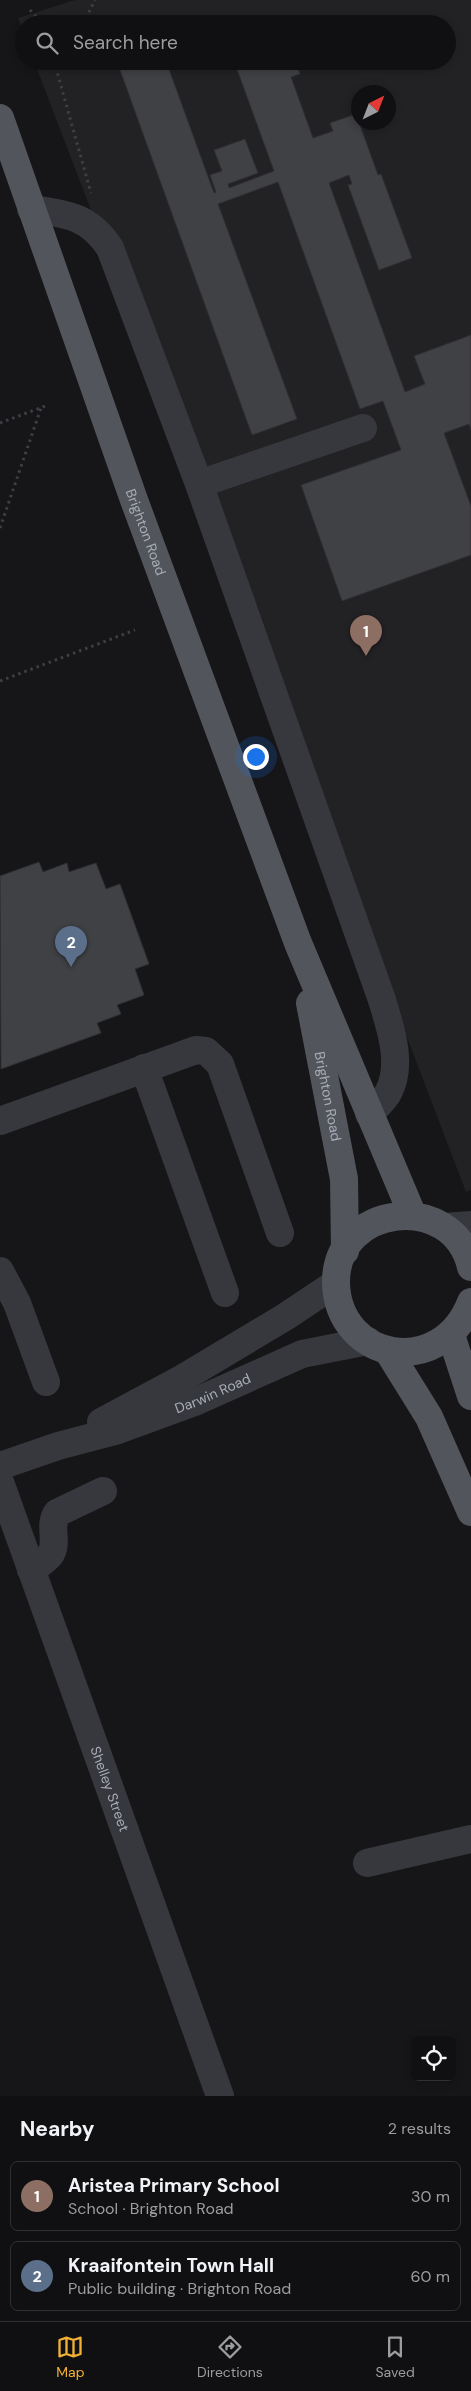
<!DOCTYPE html>
<html lang="en">
<head>
<meta charset="utf-8">
<style>
  body { margin:0; font-family:"DM Sans",sans-serif; background:#1e1e20; color:#f1f3f6 }
  .controls { position:absolute; right:15px; bottom:15px; display:grid; overflow:hidden; border-radius:8px; box-shadow:0 2px 8px #0003 }
  .controls button { width:45px; height:45px; display:grid; place-items:center; padding:0; border:0; border-bottom:1px solid #303032; background:#101012; color:#f1f3f6; font:25px sans-serif }
  .compass { position:absolute; left:351px; top:85px; width:45px; height:45px; border-radius:50%; background:#101012; box-shadow:0 2px 8px #0003; rotate:42deg }
  .you { position:absolute; left:255px; top:756px; width:18px; height:18px; margin:-12px; border:4px solid #fff; border-radius:50%; background:#1a73e8; box-shadow:0 0 0 8px #1a73e833 }
  .badge { display:grid; place-items:center; width:32px; height:32px; border-radius:50%; background:#f2b134; color:#fff; font-size:16px; font-weight:700 }
  .pin { position:absolute; translate:-50% -41px; filter:drop-shadow(0 1px 2px #0008) }
  .pin::after { content:''; position:absolute; top:26px; width:18px; height:15px; background:inherit; clip-path:polygon(0 0,100% 0,50% 100%) }
  .list { margin:0; padding:0; list-style:none }
  h2 { display:flex; justify-content:space-between; align-items:center; height:65px; margin:0; padding:0 20px; font-size:21px }
  h2 small { font-size:16px; font-weight:400; color:#9c9d9f }
  .list li { display:grid; grid-template-columns:32px 1fr auto; gap:15px; align-items:center; box-sizing:border-box; height:70px; margin:0 10px 10px; padding:0 10px; border:1px solid #303032; border-radius:8px }
  .list b { display:block; font-size:19px; white-space:nowrap }
  .list p { margin:0; font-size:16px; white-space:nowrap; color:#9c9d9f }
  .list em { font-size:16px; font-style:normal; color:#9c9d9f }
  .icon { flex:none; width:28px; height:28px; fill:none; stroke:currentColor; stroke-width:2; stroke-linecap:round; stroke-linejoin:round }
  .map { position:relative; flex:none; width:471px; height:2096px; overflow:hidden }
  .search { position:absolute; background:#101012; box-shadow:0 2px 8px #0003; left:15px; right:15px; top:15px; height:55px; display:flex; align-items:center; gap:12px; box-sizing:border-box; padding:0 18px; border-radius:28px; color:#9c9d9f; font-size:19px }
  .sheet { height:225px; background:#101012 }
  nav { display:flex; justify-content:space-around; align-items:center; box-sizing:border-box; height:70px; border-top:1px solid #303032; background:#101012; font-size:14px; color:#9c9d9f }
  nav a { display:grid; justify-items:center; gap:2px }
  nav .on { color:#f2b134 }
  .map>svg:first-child { display:block }
  .built { fill:#222225; fill-rule:evenodd }
  .building { fill:#404145; stroke:#303034 }
  .lines { fill:none; stroke-linecap:round; stroke-linejoin:round }
  .path { stroke:#3d3f44; stroke-width:3; stroke-dasharray:2.5 4; stroke-linecap:butt }
  .minor { stroke:#37383d; stroke-width:28 }
  .major { stroke:#53555c; stroke-width:28 }
  .labels { text-anchor:middle; dominant-baseline:central; stroke-width:4; stroke-linejoin:round; paint-order:stroke }
  .street-label { font-size:14px; fill:#a8adb8; stroke:#111113 }
</style>
</head>
<body>
<div class="map">
<svg width="471" height="2096" viewBox="0 0 471 2096">
  <rect width="100%" height="100%" fill="#161618"/>
  <!-- built -->
  <path class="built" d="M75,0h396v1190l-5,2 -432,-1131h413v-37h-423v10l-6,-16zM358,92h30v30h-30z"/>
  <!-- building -->
  <g class="building">
    <polygon points="144,61 166,61 214,193 216,192 210,175 222,171 214,150 245,139 258,173 228,184 229,188 274,171 234,61 296,61 300,74 291,77 313,138 333,131 330,123 356,114 378,175 381,174 412,258 379,270 348,185 352,184 349,175 329,183 405,392 425,384 414,356 471,335 471,430 469,424 444,433 471,506 471,555 342,601 301,485 401,450 383,401 360,409 278,182 218,204 297,419 252,435 120,70"/>
    <polygon points="39,862 43,872 67,863 69,872 96,863 106,889 120,884 149,964 135,969 144,995 117,1005 121,1014 97,1023 101,1033 1,1069 0,876"/>
  </g>
  <g class="lines">
    <!-- path -->
    <g class="path">
      <polyline points="30,10 43,24"/>
      <polyline points="83,24 95,0"/>
      <polyline points="54,61 91,193"/>
      <polyline points="57,69 63,61"/>
      <polyline points="0,423 48,405"/>
      <polyline points="0,528 41,408"/>
      <polyline points="0,681 135,630"/>
    </g>
    <!-- minor -->
    <g class="minor">
      <path d="M31,209c36,5 58,7 79,39l89,236 183,516c8,27 21,63 7,91 -4,9 -13,16 -20,23"/>
      <polyline points="199,484 363,428"/>
      <polyline points="144,1068 225,1293"/>
      <polyline points="0,1121 196,1050 206,1051 220,1064 280,1233"/>
      <polyline points="445,1227 471,1225"/>
      <polyline points="0,1271 17,1303 46,1382"/>
      <polyline points="101,1422 183,1378 285,1317 336,1283"/>
      <path id="s1" d="M0,1466l58,-20 57,-15 82,-30 105,-47 66,-13"/>
      <path id="s2" d="M0,1482l220,614"/>
      <path d="M31,1570c7,-5 14,-9 19,-15 9,-12 -2,-29 7,-42l46,-22"/>
      <polyline points="367,1863 471,1839"/>
    </g>
    <!-- major -->
    <g class="major">
      <path id="s3" d="M0,118l134,382 164,443 115,273"/>
      <path id="s4" d="M310,1003l34,176 1,72"/>
      <path d="M471,1267c-18,-77 -136,-63 -135,16 2,78 105,97 135,19"/>
      <polyline points="451,1335 471,1396"/>
      <polyline points="388,1351 429,1417 471,1512"/>
    </g>
  </g>
  <g class="labels">
    <!-- street labels -->
    <g class="street-label">
      <text stroke="none"><textPath href="#s3" startOffset="439">Brighton Road</textPath></text>
      <text stroke="none"><textPath href="#s4" startOffset="95">Brighton Road</textPath></text>
      <text stroke="none"><textPath href="#s1" startOffset="225">Darwin Road</textPath></text>
      <text stroke="none"><textPath href="#s2" startOffset="326">Shelley Street</textPath></text>
    </g>
  </g>
</svg>
<div class="controls">
<button><svg class="icon" aria-label="locate" viewBox="0 0 24 24"><circle cx="12" cy="12" r="6"/><path d="M12 2v4M12 18v4M2 12h4M18 12h4"/></svg></button>
</div>
<svg class="compass" viewBox="-18 -18 36 36"><path d="M0-13l5 13h-10z" fill="#e53935"/><path d="M0 13l5-13h-10z" fill="#9c9d9f"/></svg>
<div class="you"></div>
<div class="pin badge" style="left:366px;top:656px;background:#8d6e63">1</div>
<div class="pin badge" style="left:71px;top:967px;background:#5c6f8a">2</div>
<div class="search"><svg class="icon" aria-label="search" viewBox="0 0 24 24"><circle cx="10" cy="10" r="6"/><path d="M15 15l6 6"/></svg>Search here</div>
</div>
<section class="sheet">
<h2>Nearby<small>2 results</small></h2>
<ul class="list">
<li><span class="badge" style="background:#8d6e63">1</span><div><b>Aristea Primary School</b><p>School · Brighton Road</p></div><em>30 m</em></li>
<li><span class="badge" style="background:#5c6f8a">2</span><div><b>Kraaifontein Town Hall</b><p>Public building · Brighton Road</p></div><em>60 m</em></li>
</ul>
</section>
<nav>
<a class="on"><svg class="icon" aria-label="map" viewBox="0 0 24 24"><path d="M3 6l6-2 6 2 6-2v14l-6 2-6-2-6 2zM9 4v14M15 6v14"/></svg>Map</a>
<a><svg class="icon" aria-label="directions" viewBox="0 0 24 24"><path d="M12 3l9 9-9 9-9-9zM9 14v-3h6M13 9l2 2-2 2"/></svg>Directions</a>
<a><svg class="icon" aria-label="saved" viewBox="0 0 24 24"><path d="M7 4h10v16l-5-4-5 4z"/></svg>Saved</a>
</nav>
</body>
</html>
